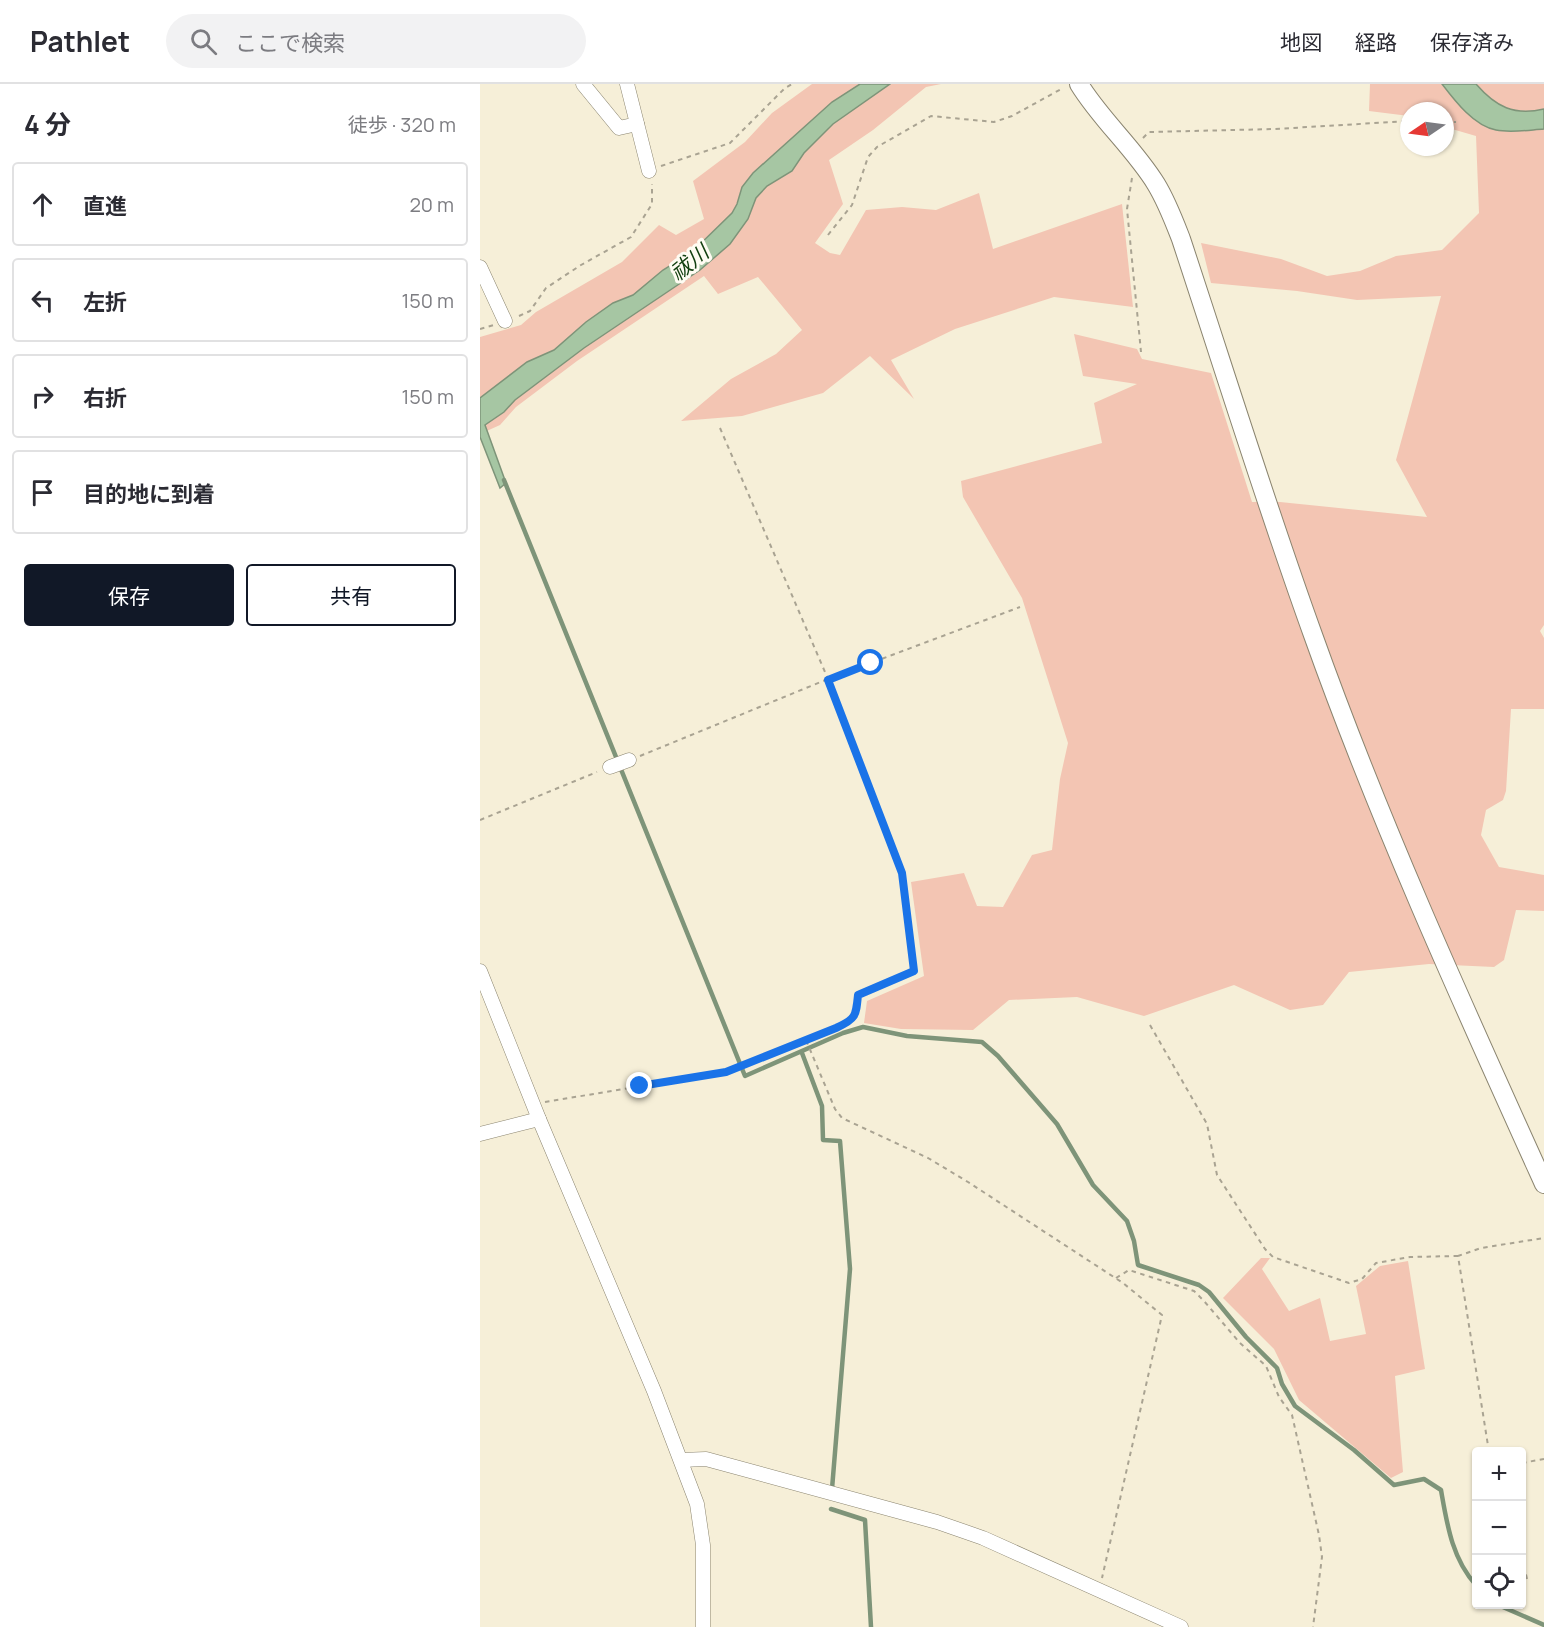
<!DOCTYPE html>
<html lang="ja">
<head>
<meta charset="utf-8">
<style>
  body { margin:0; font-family:Manrope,"Noto Sans JP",sans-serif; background:#f2f2f3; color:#2b2b33 }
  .controls { position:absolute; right:18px; bottom:18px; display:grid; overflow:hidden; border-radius:6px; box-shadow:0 2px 4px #0004 }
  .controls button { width:54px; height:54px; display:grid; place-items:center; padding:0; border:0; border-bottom:2px solid #e1e1e2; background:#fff; color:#2b2b33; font:30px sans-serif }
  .compass { position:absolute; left:920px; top:18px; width:54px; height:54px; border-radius:50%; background:#fff; box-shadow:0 2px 4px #0004; rotate:257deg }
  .stop { position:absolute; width:18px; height:18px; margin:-14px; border:4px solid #1a73e8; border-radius:50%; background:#fff }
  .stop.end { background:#1a73e8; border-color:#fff; box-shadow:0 2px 6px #0008 }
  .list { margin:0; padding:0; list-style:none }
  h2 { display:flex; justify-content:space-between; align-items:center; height:78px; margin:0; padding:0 24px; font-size:26px }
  h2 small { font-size:20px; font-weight:400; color:#7c7c81 }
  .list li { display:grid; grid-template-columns:39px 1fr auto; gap:18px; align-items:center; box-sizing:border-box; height:84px; margin:0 12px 12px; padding:0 12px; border:2px solid #e1e1e2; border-radius:6px }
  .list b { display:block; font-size:22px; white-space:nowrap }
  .list em { font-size:20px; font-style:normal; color:#7c7c81 }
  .actions { display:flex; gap:12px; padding:18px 24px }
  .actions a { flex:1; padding:14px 0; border:2px solid #111827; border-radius:6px; text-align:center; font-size:21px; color:#111827 }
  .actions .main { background:#111827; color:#fff }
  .icon { flex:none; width:33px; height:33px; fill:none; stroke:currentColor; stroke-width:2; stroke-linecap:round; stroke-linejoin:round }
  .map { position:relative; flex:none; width:1064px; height:1543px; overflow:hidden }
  header { display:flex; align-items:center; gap:36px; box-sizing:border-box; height:84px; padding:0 30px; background:#fff; border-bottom:2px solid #e1e1e2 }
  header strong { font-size:28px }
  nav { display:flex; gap:33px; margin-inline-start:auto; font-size:21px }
  .search { width:420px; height:54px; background:#f2f2f3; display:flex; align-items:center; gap:15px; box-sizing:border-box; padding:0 21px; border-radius:33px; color:#7c7c81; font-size:22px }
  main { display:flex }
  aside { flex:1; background:#fff }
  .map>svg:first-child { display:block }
  .green { fill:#f3c5b3 }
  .water { fill:#a6c6a3; stroke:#7e9479; stroke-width:1.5 }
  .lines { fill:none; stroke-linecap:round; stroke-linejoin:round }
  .stream { stroke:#7e9479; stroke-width:4.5 }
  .minor-casing { stroke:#8a846f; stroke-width:15 }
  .tertiary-casing { stroke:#8a846f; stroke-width:20 }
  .path { stroke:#a9a392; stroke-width:2; stroke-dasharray:4.5 4.5; stroke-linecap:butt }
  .minor { stroke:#fff; stroke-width:14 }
  .tertiary { stroke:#fff; stroke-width:18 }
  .route { stroke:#1a73e8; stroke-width:8 }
  .labels { text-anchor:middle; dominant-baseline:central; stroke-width:6; stroke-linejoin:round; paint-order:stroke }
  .water-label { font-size:21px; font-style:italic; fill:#144011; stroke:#fffcf3 }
</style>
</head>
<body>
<header>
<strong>Pathlet</strong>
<div class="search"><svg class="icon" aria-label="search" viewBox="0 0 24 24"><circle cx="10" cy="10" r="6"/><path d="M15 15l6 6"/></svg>ここで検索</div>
<nav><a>地図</a><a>経路</a><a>保存済み</a></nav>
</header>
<main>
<aside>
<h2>4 分<small>徒歩 · 320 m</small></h2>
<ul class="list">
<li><svg class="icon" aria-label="ahead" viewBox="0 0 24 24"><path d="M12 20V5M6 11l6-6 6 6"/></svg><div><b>直進</b></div><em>20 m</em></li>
<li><svg class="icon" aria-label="left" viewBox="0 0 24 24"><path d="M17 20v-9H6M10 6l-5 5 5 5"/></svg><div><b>左折</b></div><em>150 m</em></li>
<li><svg class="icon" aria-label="right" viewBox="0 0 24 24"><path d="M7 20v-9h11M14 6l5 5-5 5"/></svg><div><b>右折</b></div><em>150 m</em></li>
<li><svg class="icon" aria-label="arrive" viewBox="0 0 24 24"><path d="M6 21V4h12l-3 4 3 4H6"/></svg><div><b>目的地に到着</b></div></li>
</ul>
<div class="actions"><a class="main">保存</a><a>共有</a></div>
</aside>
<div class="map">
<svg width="1064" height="1543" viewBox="0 0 1064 1543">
  <rect width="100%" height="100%" fill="#f6efd8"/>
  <!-- green -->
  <g class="green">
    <polygon points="332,0 461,0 446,3 393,46 349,76 363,120 335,159 350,169 360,171 386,126 422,123 456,126 499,109 513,165 642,120 653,223 574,213 475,245 411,276 434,315 390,272 343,309 262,332 201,337 251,295 296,270 322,246 278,193 238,210 224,192 97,277 36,323 20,341 0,350 0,253 41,241 56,228 142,178 179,141 196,151 224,135 213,97 265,58 292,29"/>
    <polygon points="890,0 1064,0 1064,541 1060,547 1064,554 1064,625 1031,625 1026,707 1023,716 1006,726 1001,751 1019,783 1064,791 1064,827 1036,826 1024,876 1014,883 949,880 869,888 843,921 810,926 754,901 664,932 597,913 529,916 493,946 421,945 384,939 387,917 444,892 431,798 484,789 497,822 523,823 552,771 572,766 580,695 588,659 542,514 483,413 481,397 622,359 614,319 657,300 603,292 594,250 657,265 662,275 731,289 772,418 800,418 947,433 916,376 961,212 877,216 817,207 731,199 721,159 801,175 847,192 880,187 916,172 962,166 999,129 996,52 965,43 965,27 929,27 929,32 889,27"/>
    <polygon points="781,1174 790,1174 782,1185 809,1227 840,1214 850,1257 886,1250 876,1202 900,1182 928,1177 945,1285 915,1292 923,1388 911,1394 819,1316 794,1265 743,1214"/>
  </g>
  <!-- water -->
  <g class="water">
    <polygon points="380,0 410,0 353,40 324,69 312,87 287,102 276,114 268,135 250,160 220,186 104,264 35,316 24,328 5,341 26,399 20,404 0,353 0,314 47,278 74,266 106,238 133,219 153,211 183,186 212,168 252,129 257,120 262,103 273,89 352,18"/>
    <path d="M962,0h34c20,23 38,32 68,25v20c-15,1 -33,4 -48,1 -22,-4 -41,-29 -54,-46z"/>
  </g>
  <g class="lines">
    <!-- stream -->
    <g class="stream">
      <path d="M24,396l241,596 98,-43 20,-6 44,9 75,6 16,14 59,68 36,61 34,36 7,20 4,24 61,20 10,7 37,45 31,31 5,16 13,22 59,44 40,35 30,-6 17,11c6,34 11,69 35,95"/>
      <polyline points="322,969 342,1022 343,1056 360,1057 370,1185 352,1405"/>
      <polyline points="351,1425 385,1436 391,1543"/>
      <polyline points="1016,1520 1064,1541"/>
    </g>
    <!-- minor casing -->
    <g class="minor-casing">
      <g id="minor">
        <polyline points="103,0 139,44 157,40"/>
        <polyline points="147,0 169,87"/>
        <polyline points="0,183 25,237"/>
        <polyline points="130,683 149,676"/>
        <polyline points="0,887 59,1035 174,1307 217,1420 223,1461 223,1543"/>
        <polyline points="0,1050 59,1035"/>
        <polyline points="201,1376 226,1375 457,1438 503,1454 701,1543"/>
      </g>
    </g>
    <!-- tertiary casing -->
    <g class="tertiary-casing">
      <path id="tertiary" d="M599,0c22,36 55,64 77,100 11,18 18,37 25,55 44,133 85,266 132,396 67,188 149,368 231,549"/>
    </g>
    <!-- path -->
    <g class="path">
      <polyline points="965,38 976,38"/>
      <polyline points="663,54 669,48 795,45 929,37"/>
      <polyline points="181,82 250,59 305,4 312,0"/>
      <polyline points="652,94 647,125 661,268"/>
      <polyline points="348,151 372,121 388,73 397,63 451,32 514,38 532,32 583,4"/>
      <polyline points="39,232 50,227 66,204 101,181 151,153 172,120 172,100"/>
      <polyline points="0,245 14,241"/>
      <polyline points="240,344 348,595 422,789 433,887 378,911 376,930 371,937 326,956"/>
      <polyline points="160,672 348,595 540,523"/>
      <polyline points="0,736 117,688"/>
      <polyline points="670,941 727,1040 737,1091 785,1165 793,1173 869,1199 882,1195 896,1179 930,1173 978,1172"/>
      <polyline points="65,1018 246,988 326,956 355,1025 362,1034 448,1074 488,1098 643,1199 682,1231 622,1494"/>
      <polyline points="636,1194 649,1186 714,1207 724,1217 760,1259 786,1282 799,1313 812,1331 839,1451 842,1473 833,1543"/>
      <polyline points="1009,1368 978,1172 1001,1164 1064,1154"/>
      <polyline points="1042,1379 1064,1375"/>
      <polyline points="1042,1473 1047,1495"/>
    </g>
    <!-- minor -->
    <use href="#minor" class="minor"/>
    <!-- tertiary -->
    <use href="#tertiary" class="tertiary"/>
  </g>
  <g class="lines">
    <!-- route -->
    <path class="route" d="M160,1002l86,-14 110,-44c20,-9 20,-12 22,-33l56,-24 -12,-98 -74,-193 43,-17"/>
  </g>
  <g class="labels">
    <!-- water labels -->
    <g class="water-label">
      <text transform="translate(209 178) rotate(-39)">祓川</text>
    </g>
  </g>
</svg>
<div class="controls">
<button>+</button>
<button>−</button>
<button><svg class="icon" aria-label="locate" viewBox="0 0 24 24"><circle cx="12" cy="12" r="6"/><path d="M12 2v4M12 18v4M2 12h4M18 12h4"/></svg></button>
</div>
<svg class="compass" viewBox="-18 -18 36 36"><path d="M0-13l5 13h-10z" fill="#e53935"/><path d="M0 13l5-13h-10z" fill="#7c7c81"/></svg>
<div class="stop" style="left:391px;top:579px"></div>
<div class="stop end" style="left:160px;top:1002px"></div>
</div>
</main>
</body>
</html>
